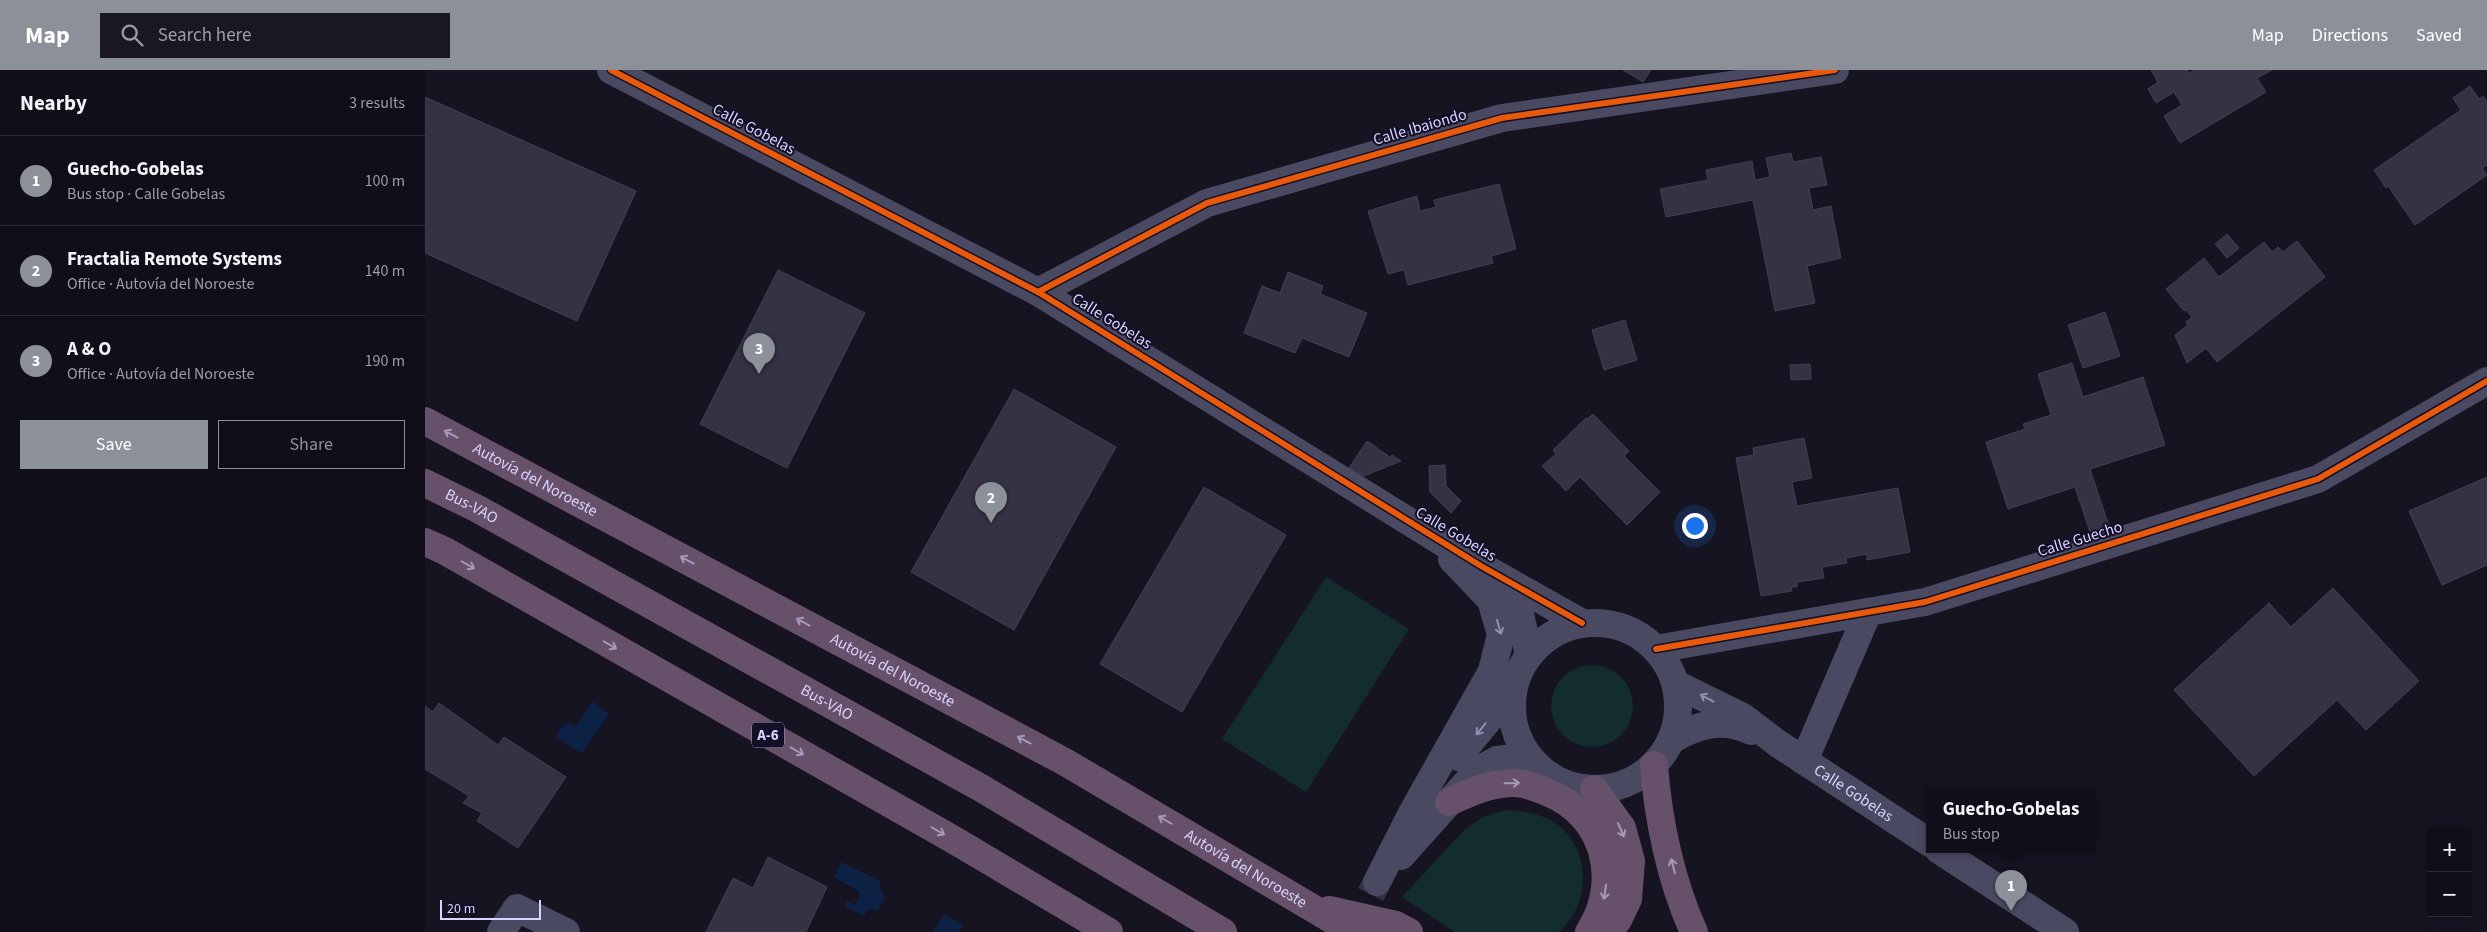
<!DOCTYPE html>
<html lang="en">
<head>
<meta charset="utf-8">
<style>
  body { margin:0; font-family:"Source Sans 3",sans-serif; background:#191822; color:#f1f3f6 }
  .controls { position:absolute; right:15px; bottom:15px; display:grid; overflow:hidden; border-radius:0px; box-shadow:0 2px 12px #0003 }
  .controls button { width:45px; height:45px; display:grid; place-items:center; padding:0; border:0; border-bottom:1px solid #302f38; background:#100f19; color:#f1f3f6; font:25px sans-serif }
  .scale { position:absolute; left:15px; bottom:12px; width:101px; box-sizing:border-box; padding-left:5px; border:2px solid #d9d4ff; border-top:0; font-size:14px; line-height:18px; white-space:nowrap; color:#d9d4ff; -webkit-text-stroke:4px #130f26; paint-order:stroke }
  .you { position:absolute; left:1269px; top:455px; width:18px; height:18px; margin:-12px; border:4px solid #fff; border-radius:50%; background:#1a73e8; box-shadow:0 0 0 8px #1a73e833 }
  .badge { display:grid; place-items:center; width:32px; height:32px; border-radius:50%; background:#8c9099; color:#fff; font-size:16px; font-weight:700 }
  .pin { position:absolute; translate:-50% -41px; filter:drop-shadow(0 1px 2px #0008) }
  .pin::after { content:''; position:absolute; top:26px; width:18px; height:15px; background:inherit; clip-path:polygon(0 0,100% 0,50% 100%) }
  .popup { position:absolute; left:1501px; top:718px; width:170px; height:65px; box-sizing:border-box; display:grid; place-content:center; border-radius:0px; background:#100f19; filter:drop-shadow(0 1px 4px #0005); font-size:16px; white-space:nowrap; color:#9c9ca2 }
  .popup b { font-size:19px; color:#f1f3f6 }
  .popup::after { content:''; position:absolute; left:50%; top:100%; margin-left:-10px; border:10px solid transparent; border-top-color:#100f19 }
  .list { margin:0; padding:0; list-style:none }
  h2 { display:flex; justify-content:space-between; align-items:center; height:65px; margin:0; padding:0 20px; font-size:21px }
  h2 small { font-size:16px; font-weight:400; color:#9c9ca2 }
  .list li { display:grid; grid-template-columns:32px 1fr auto; gap:15px; align-items:center; box-sizing:border-box; height:90px; padding:0 20px; border-top:1px solid #302f38 }
  .list b { display:block; font-size:19px; white-space:nowrap }
  .list p { margin:0; font-size:16px; white-space:nowrap; color:#9c9ca2 }
  .list em { font-size:16px; font-style:normal; color:#9c9ca2 }
  .actions { display:flex; gap:10px; padding:15px 20px }
  .actions a { flex:1; padding:11px 0; border:1px solid #8c9099; border-radius:0px; text-align:center; font-size:18px; color:#8c9099 }
  .actions .main { background:#8c9099; color:#fff }
  .icon { flex:none; width:28px; height:28px; fill:none; stroke:currentColor; stroke-width:2; stroke-linecap:round; stroke-linejoin:round }
  .map { position:relative; flex:none; width:2062px; height:862px; overflow:hidden }
  header { display:flex; align-items:center; gap:30px; box-sizing:border-box; height:70px; padding:0 25px; background:#8c9099; color:#fff }
  header strong { font-size:24px }
  nav { display:flex; gap:28px; margin-inline-start:auto; font-size:18px }
  .search { width:350px; height:45px; background:#191822; display:flex; align-items:center; gap:12px; box-sizing:border-box; padding:0 18px; border-radius:0px; color:#9c9ca2; font-size:19px }
  main { display:flex }
  aside { flex:1; background:#100f19 }
  .map>svg:first-child { display:block }
  .green { fill:#132c2d }
  .water { fill:#0d2144 }
  .building { fill:#343243; stroke:#433f54 }
  .lines { fill:none; stroke-linecap:round; stroke-linejoin:round }
  .minor-tunnel { stroke:#333142; stroke-width:28; stroke-dasharray:28 14; stroke-linecap:butt }
  .minor { stroke:#4a4962; stroke-width:28 }
  .motorway { stroke:#67516a; stroke-width:28 }
  .cycleway-casing { stroke:#130f26; stroke-width:9 }
  .cycleway { stroke:#e8590c; stroke-width:6 }
  .oneway { stroke:#a699bc }
  .oneway2 { stroke:#928eb0 }
  .labels { text-anchor:middle; dominant-baseline:central; stroke-width:4; stroke-linejoin:round; paint-order:stroke }
  .shield { fill:#130f26; stroke:#9e99be; stroke-width:1 }
  .shield-label { font-size:15px; font-weight:bold; fill:#d9d4ff }
  .street-label { font-size:16px; fill:#d9d4ff; stroke:#130f26 }
</style>
</head>
<body>
<header>
<strong>Map</strong>
<div class="search"><svg class="icon" aria-label="search" viewBox="0 0 24 24"><circle cx="10" cy="10" r="6"/><path d="M15 15l6 6"/></svg>Search here</div>
<nav><a>Map</a><a>Directions</a><a>Saved</a></nav>
</header>
<main>
<aside>
<h2>Nearby<small>3 results</small></h2>
<ul class="list">
<li><span class="badge">1</span><div><b>Guecho-Gobelas</b><p>Bus stop · Calle Gobelas</p></div><em>100 m</em></li>
<li><span class="badge">2</span><div><b>Fractalia Remote Systems</b><p>Office · Autovía del Noroeste</p></div><em>140 m</em></li>
<li><span class="badge">3</span><div><b>A &amp; O</b><p>Office · Autovía del Noroeste</p></div><em>190 m</em></li>
</ul>
<div class="actions"><a class="main">Save</a><a>Share</a></div>
</aside>
<div class="map">
<svg width="2062" height="862" viewBox="0 0 2062 862">
  <rect width="100%" height="100%" fill="#161421"/>
  <!-- green -->
  <g class="green">
    <polygon points="901,507 984,559 881,722 797,669"/>
    <circle cx="1167" cy="636" r="41"/>
    <path d="M1080,740c17,1 31,2 45,10 42,23 43,83 9,112h-104l-53,-35 62,-67 19,-13z"/>
  </g>
  <!-- water -->
  <g class="water">
    <polygon points="167,631 184,644 157,683 130,667 141,653 151,656"/>
    <polygon points="416,792 456,811 454,814 460,828 453,840 442,840 439,846 419,836 422,831 431,835 435,822 409,807"/>
    <polygon points="519,844 538,855 533,862 508,862"/>
  </g>
  <!-- building -->
  <g class="building">
    <polygon points="1198,0 1226,0 1218,12"/>
    <polygon points="1726,0 1762,0 1764,3 1770,0 1847,0 1832,8 1841,22 1755,73 1739,46 1757,35 1749,22 1731,33 1723,19 1733,12"/>
    <polygon points="2045,16 2054,29 2058,26 2062,31 2062,95 2057,98 2062,105 1990,155 1963,116 1961,118 1949,100 2036,40 2028,28"/>
    <polygon points="0,27 211,121 152,251 0,183"/>
    <polygon points="1366,83 1368,92 1396,87 1402,115 1384,118 1388,140 1406,136 1416,188 1382,196 1390,233 1350,241 1328,130 1241,147 1235,119 1283,110 1281,100 1327,91 1330,110 1345,107 1341,88"/>
    <polygon points="1074,114 1091,179 1066,186 1068,193 983,215 979,200 963,204 943,141 992,126 995,141 1011,137 1009,130"/>
    <polygon points="1802,164 1814,178 1802,188 1790,174"/>
    <polygon points="1872,171 1900,207 1792,292 1781,278 1762,293 1750,265 1763,255 1761,252 1767,247 1761,240 1759,241 1741,219 1779,188 1794,207 1839,172 1847,182 1853,177 1858,182"/>
    <polygon points="353,200 440,243 362,398 275,354"/>
    <polygon points="863,202 898,216 895,224 942,243 924,287 877,268 870,283 819,263 837,216 855,223"/>
    <polygon points="1680,242 1695,286 1658,298 1643,255"/>
    <polygon points="1200,250 1212,290 1179,300 1167,260"/>
    <polygon points="1647,293 1658,327 1718,307 1740,375 1665,399 1686,462 1667,468 1650,417 1583,439 1561,372 1600,359 1598,354 1626,345 1613,304"/>
    <polygon points="1385,294 1386,309 1366,310 1365,295"/>
    <polygon points="589,319 691,377 589,560 486,502"/>
    <polygon points="1168,344 1204,381 1199,386 1235,422 1202,455 1155,407 1141,421 1117,396 1131,384 1128,380 1161,348 1163,349"/>
    <polygon points="1379,368 1387,408 1367,412 1372,436 1473,418 1485,482 1442,490 1442,484 1421,488 1422,493 1397,497 1399,508 1372,512 1372,517 1366,517 1367,521 1336,526 1311,388 1329,385 1328,378"/>
    <polygon points="942,371 965,387 967,385 976,391 939,406 924,398"/>
    <polygon points="1020,395 1021,416 1036,431 1026,443 1005,422 1004,396"/>
    <polygon points="2062,407 2062,495 2017,515 1984,441"/>
    <polygon points="779,417 861,465 757,642 675,594"/>
    <polygon points="1908,518 1994,611 1941,660 1912,630 1829,706 1749,620 1844,533 1866,557"/>
    <polygon points="14,633 73,675 79,667 141,707 93,778 52,751 57,743 38,733 44,726 0,699 0,636 8,642"/>
    <polygon points="343,787 402,817 381,862 281,862 308,808 328,818"/>
  </g>
  <g class="lines">
    <!-- minor-tunnel -->
    <polyline class="minor-tunnel" points="927,862 952,812"/>
    <!-- minor -->
    <g class="minor">
      <polyline points="186,0 613,222 1056,496 1157,553"/>
      <polyline points="613,222 782,133 1077,48 1410,0"/>
      <polyline points="1066,509 1095,544 1104,585"/>
      <circle cx="1170" cy="636" r="83"/>
      <polyline points="1231,579 1500,532 1893,409 2062,311"/>
      <path id="s1" d="M1251,614l67,33 34,26 153,100"/>
      <path d="M1246,670c26,-15 51,-23 80,-9"/>
      <polyline points="1033,687 1087,621"/>
      <polyline points="1379,691 1443,542"/>
      <polyline points="1514,780 1640,862"/>
      <polyline points="976,786 1052,701 1072,690 1103,686"/>
      <polyline points="952,812 987,743 1067,601 1076,565 1066,530 1027,489"/>
      <polyline points="76,862 92,838 141,862"/>
    </g>
    <!-- motorway -->
    <g class="motorway">
      <path id="s2" d="M0,351l640,341 288,170"/>
      <path id="s3" d="M0,413l51,25 505,280 242,144"/>
      <polyline points="0,472 20,481 529,770 684,862"/>
      <path d="M1229,695c4,55 17,117 40,167"/>
      <polyline points="1169,719 1197,758 1206,791 1203,829 1193,850 1182,862"/>
      <path d="M1024,732c22,-10 41,-19 65,-19 12,0 23,5 33,9 58,23 75,89 42,140"/>
      <polyline points="904,840 971,855 984,862"/>
    </g>
    <!-- cycleway casing -->
    <g class="cycleway-casing">
      <g id="cycleway">
        <polyline points="186,0 613,222 1056,496 1157,553"/>
        <polyline points="613,222 782,133 1077,48 1410,0"/>
        <polyline points="1231,579 1500,532 1893,409 2062,311"/>
      </g>
    </g>
    <!-- cycleway -->
    <use href="#cycleway" class="cycleway"/>
  </g>
  <!-- one-way arrows -->
  <defs><path id="oneway-shaft" d="M-6 0H5M1.5-3L5.5 0L1.5 3" fill="none" stroke-width="1.6" stroke-linecap="round" stroke-linejoin="round" transform="scale(1.25)"/></defs>
  <g class="oneway">
    <use href="#oneway-shaft" transform="translate(26 364) rotate(-152)"/>
    <use href="#oneway-shaft" transform="translate(262 490) rotate(-152)"/>
    <use href="#oneway-shaft" transform="translate(43 495) rotate(30)"/>
    <use href="#oneway-shaft" transform="translate(378 552) rotate(-152)"/>
    <use href="#oneway-shaft" transform="translate(185 575) rotate(30)"/>
    <use href="#oneway-shaft" transform="translate(599 670) rotate(-152)"/>
    <use href="#oneway-shaft" transform="translate(372 681) rotate(30)"/>
    <use href="#oneway-shaft" transform="translate(1087 713) rotate(-1)"/>
    <use href="#oneway-shaft" transform="translate(740 750) rotate(-150)"/>
    <use href="#oneway-shaft" transform="translate(1196 760) rotate(66)"/>
    <use href="#oneway-shaft" transform="translate(513 761) rotate(30)"/>
    <use href="#oneway-shaft" transform="translate(1248 796) rotate(-105)"/>
    <use href="#oneway-shaft" transform="translate(1180 822) rotate(98)"/>
  </g>
  <g class="oneway2">
    <use href="#oneway-shaft" transform="translate(1074 557) rotate(74)"/>
    <use href="#oneway-shaft" transform="translate(1282 628) rotate(-152)"/>
    <use href="#oneway-shaft" transform="translate(1056 659) rotate(129)"/>
  </g>
  <g class="labels">
    <!-- shield labels -->
    <rect class="shield" x="327" y="652.5" width="32" height="25" rx="4"/>
    <g class="shield-label">
      <text x="343" y="665">A-6</text>
    </g>
    <!-- street labels -->
    <g class="street-label">
      <text transform="translate(995 57) rotate(-16)">Calle Ibaiondo</text>
      <text transform="translate(329 59) rotate(28)">Calle Gobelas</text>
      <text transform="translate(687 251) rotate(32)">Calle Gobelas</text>
      <text stroke="none"><textPath href="#s2" startOffset="125">Autovía del Noroeste</textPath></text>
      <text stroke="none"><textPath href="#s3" startOffset="52">Bus-VAO</textPath></text>
      <text transform="translate(1031 464) rotate(31)">Calle Gobelas</text>
      <text transform="translate(1655 469) rotate(-17)">Calle Guecho</text>
      <text stroke="none"><textPath href="#s2" startOffset="530">Autovía del Noroeste</textPath></text>
      <text stroke="none"><textPath href="#s3" startOffset="458">Bus-VAO</textPath></text>
      <text stroke="none"><textPath href="#s1" startOffset="209">Calle Gobelas</textPath></text>
      <text stroke="none"><textPath href="#s2" startOffset="935">Autovía del Noroeste</textPath></text>
    </g>
  </g>
</svg>
<div class="controls">
<button>+</button>
<button>−</button>
</div>
<div class="scale">20 m</div>
<div class="you"></div>
<div class="pin badge" style="left:1586px;top:841px">1</div>
<div class="popup"><b>Guecho-Gobelas</b>Bus stop</div>
<div class="pin badge" style="left:566px;top:453px">2</div>
<div class="pin badge" style="left:334px;top:304px">3</div>
</div>
</main>
</body>
</html>
